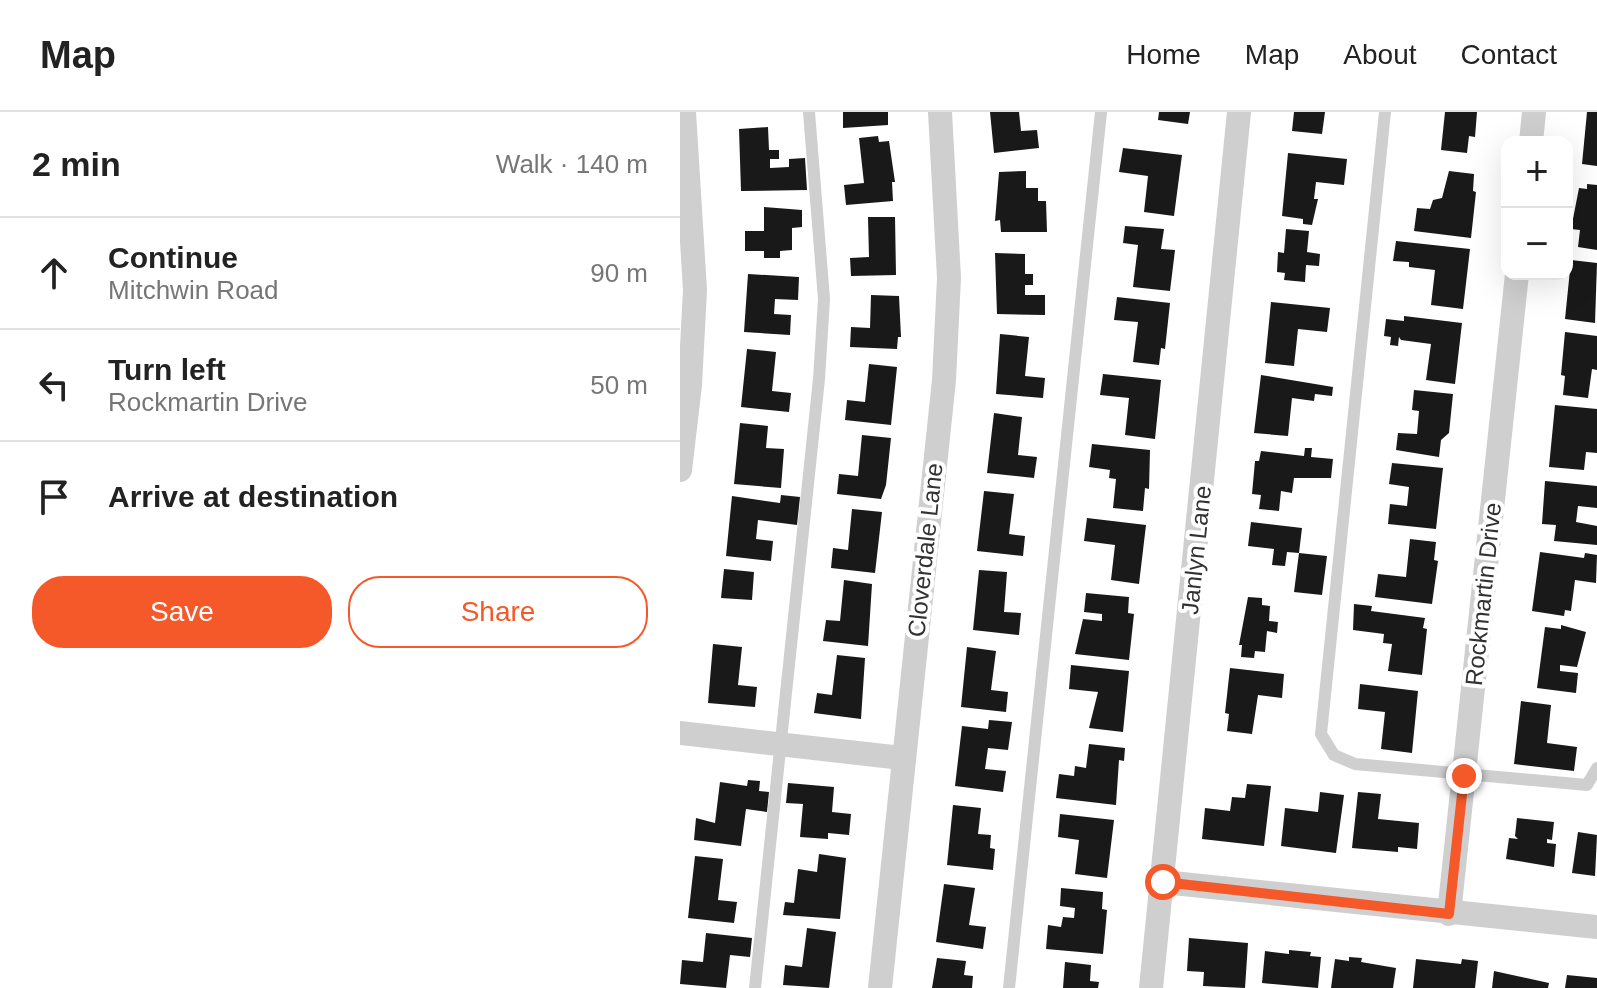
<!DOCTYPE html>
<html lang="en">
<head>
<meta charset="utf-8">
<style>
  body { margin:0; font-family:Arial,sans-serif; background:#f2f2f2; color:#222 }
  .controls { position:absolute; right:24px; top:24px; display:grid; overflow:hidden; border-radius:16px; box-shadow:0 8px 32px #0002 }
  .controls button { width:72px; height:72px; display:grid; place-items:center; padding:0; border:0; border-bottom:2px solid #e0e0e0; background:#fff; color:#222; font:40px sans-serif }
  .stop { position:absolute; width:24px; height:24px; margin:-18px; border:6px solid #f55829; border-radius:50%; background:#fff }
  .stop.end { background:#f55829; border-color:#fff; box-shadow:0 2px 8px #0008 }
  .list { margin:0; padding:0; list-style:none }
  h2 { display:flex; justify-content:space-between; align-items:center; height:104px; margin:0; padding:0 32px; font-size:34px }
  h2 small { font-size:26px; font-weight:400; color:#767676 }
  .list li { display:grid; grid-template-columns:52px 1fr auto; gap:24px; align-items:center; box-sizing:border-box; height:112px; padding:0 32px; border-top:2px solid #e0e0e0 }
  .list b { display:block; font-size:30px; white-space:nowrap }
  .list p { margin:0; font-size:26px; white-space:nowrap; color:#767676 }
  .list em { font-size:26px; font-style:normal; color:#767676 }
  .actions { display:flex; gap:16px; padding:24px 32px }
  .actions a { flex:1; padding:18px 0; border:2px solid #f55829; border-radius:32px; text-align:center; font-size:28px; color:#f55829 }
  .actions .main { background:#f55829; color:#fff }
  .icon { flex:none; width:44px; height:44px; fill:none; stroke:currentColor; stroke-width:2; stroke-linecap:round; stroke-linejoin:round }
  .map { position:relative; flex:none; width:917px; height:876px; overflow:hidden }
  header { display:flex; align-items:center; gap:48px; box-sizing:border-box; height:112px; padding:0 40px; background:#fff; border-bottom:2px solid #e0e0e0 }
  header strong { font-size:38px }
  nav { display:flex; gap:44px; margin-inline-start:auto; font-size:28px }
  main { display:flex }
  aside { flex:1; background:#fff }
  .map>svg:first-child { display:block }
  .building { fill:#191919 }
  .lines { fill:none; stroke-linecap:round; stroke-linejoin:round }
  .lane { stroke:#cfcfcf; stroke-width:12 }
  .street { stroke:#cfcfcf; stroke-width:24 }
  .route { stroke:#f55829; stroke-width:10 }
  .labels { text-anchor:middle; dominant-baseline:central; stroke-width:8; stroke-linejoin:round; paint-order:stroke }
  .street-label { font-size:24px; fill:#323232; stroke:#fff }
</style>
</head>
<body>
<header>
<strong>Map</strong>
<nav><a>Home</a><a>Map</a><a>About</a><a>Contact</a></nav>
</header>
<main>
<aside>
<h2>2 min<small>Walk · 140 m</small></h2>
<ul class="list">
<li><svg class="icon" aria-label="ahead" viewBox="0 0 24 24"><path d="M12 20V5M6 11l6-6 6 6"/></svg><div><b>Continue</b><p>Mitchwin Road</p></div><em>90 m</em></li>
<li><svg class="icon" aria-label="left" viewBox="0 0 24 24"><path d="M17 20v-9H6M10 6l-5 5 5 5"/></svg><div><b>Turn left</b><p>Rockmartin Drive</p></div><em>50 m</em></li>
<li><svg class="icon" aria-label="arrive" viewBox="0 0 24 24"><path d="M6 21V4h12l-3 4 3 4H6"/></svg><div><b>Arrive at destination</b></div></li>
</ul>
<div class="actions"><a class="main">Save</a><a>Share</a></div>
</aside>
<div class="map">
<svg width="917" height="876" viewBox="0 0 917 876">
  <rect width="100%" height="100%" fill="#fff"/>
  <!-- building -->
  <g class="building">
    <polygon points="163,0 208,0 208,13 163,16"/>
    <polygon points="310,0 339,0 341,19 357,18 359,36 314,41"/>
    <polygon points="479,0 510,0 508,12 478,8"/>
    <polygon points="614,0 645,0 642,22 612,19"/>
    <polygon points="765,0 797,0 795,25 789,24 787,41 761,38"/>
    <polygon points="907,0 917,0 917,54 902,52"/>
    <polygon points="88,15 89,38 99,38 99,47 90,47 90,56 109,55 109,47 125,46 127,78 61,79 59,17"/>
    <polygon points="198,24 199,30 209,29 215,70 212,70 213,89 166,93 164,73 184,71 179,26"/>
    <polygon points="443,36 502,43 494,104 464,100 468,64 439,60"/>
    <polygon points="608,41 667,47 664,73 636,70 634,87 638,87 632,113 623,112 623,107 602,104"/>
    <polygon points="346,59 346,76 358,76 358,89 366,89 367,120 321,120 320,108 315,109 319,60"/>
    <polygon points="769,59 794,62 793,79 796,80 791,126 734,119 737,96 750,97 753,88 762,86"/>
    <polygon points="907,72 917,73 917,138 898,135 900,118 891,117 899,76 907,77"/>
    <polygon points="84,95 122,98 122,115 112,116 112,138 100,139 100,146 84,146 84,139 65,139 65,119 84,119"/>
    <polygon points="188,105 215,105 216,163 171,164 170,146 189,145"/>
    <polygon points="445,114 484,117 481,137 495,138 490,179 453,175 458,133 443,131"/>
    <polygon points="606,117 629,119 627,140 640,142 639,154 626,153 625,170 604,168 605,161 597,160 598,140 604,141"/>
    <polygon points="716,129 790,137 783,197 751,193 755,158 729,155 729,150 713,149"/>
    <polygon points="315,141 345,142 345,162 353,162 353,173 345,173 345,183 365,183 365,203 317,202"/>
    <polygon points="891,148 917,151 915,211 885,207"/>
    <polygon points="68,162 119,165 118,188 95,187 94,202 111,203 110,223 64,220"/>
    <polygon points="191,183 219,184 221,225 218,225 217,237 170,235 171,215 190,216"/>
    <polygon points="437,185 490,191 485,237 481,236 479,253 453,250 458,210 434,208"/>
    <polygon points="591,190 650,196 647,220 618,217 614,254 585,251"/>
    <polygon points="724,204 782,211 775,272 746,268 751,232 721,228 719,225 718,234 710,233 711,225 704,224 706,207 724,209"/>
    <polygon points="885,220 917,224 917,258 912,257 908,286 883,283 885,264 881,263"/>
    <polygon points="320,222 349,225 345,264 365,266 363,286 316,282"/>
    <polygon points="67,237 96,240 92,279 111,281 109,300 61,295"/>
    <polygon points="189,252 217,255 211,313 165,308 167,288 185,290"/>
    <polygon points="423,262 481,268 475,327 445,323 449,286 420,283"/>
    <polygon points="581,263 653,275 652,284 635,282 634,289 612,286 608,324 574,321"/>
    <polygon points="734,278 773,282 769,321 761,328 759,345 716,338 718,321 737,322 739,299 732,298"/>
    <polygon points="875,293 917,297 917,341 906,340 904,358 869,355"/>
    <polygon points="314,301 342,305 338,343 357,345 354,366 307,361"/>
    <polygon points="60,311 88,314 86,336 104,337 101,376 54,372"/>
    <polygon points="182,323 211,326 206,373 201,387 157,382 159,362 178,364"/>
    <polygon points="412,332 470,338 469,377 465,376 463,399 433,396 436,367 429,366 430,358 409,355"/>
    <polygon points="625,336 632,336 631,345 653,347 651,366 614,366 612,381 601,379 599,399 579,397 581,383 572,382 575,349 579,349 581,339 624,344"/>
    <polygon points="712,351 763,356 756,417 708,412 710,392 727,394 729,375 709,372"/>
    <polygon points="865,369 917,374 917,396 898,394 896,410 917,414 917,433 874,429 876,413 862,412"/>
    <polygon points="304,379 334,382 329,422 345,424 343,444 297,439"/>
    <polygon points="101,383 120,385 117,413 78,408 76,427 93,429 91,449 46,444 52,384 100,391"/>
    <polygon points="172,397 202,400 195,461 151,456 153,436 168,438"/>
    <polygon points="407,406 466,413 459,472 431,468 435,433 404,429"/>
    <polygon points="571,410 622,416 619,441 647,444 642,483 614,480 619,441 607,440 605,454 592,453 594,437 568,434"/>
    <polygon points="730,427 756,430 754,448 758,449 752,492 695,485 698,462 726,465"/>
    <polygon points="860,440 904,446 905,441 917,443 916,471 895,468 891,499 885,498 884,504 852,499"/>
    <polygon points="44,457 74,460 72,488 41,486"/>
    <polygon points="299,458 327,460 324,500 341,501 339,523 293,518"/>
    <polygon points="164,468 192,472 188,534 143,529 146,508 160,509"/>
    <polygon points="406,481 449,485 448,501 454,502 449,548 395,542 403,507 422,509 422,502 404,500"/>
    <polygon points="568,485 582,486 582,493 590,494 589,509 598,510 597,521 587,519 585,540 575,539 574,546 561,545 562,533 559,533"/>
    <polygon points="674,492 692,494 691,499 745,506 743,516 747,517 742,563 708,559 712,532 703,531 704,522 673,518"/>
    <polygon points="881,513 906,520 897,555 880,553 880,559 898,561 896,581 857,576 865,515 881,517"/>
    <polygon points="33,532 62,535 58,573 77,575 75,595 28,591"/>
    <polygon points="287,535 316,539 311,578 328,580 326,600 281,595"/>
    <polygon points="157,543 185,546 181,607 134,601 137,581 152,583"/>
    <polygon points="391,553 449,559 443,620 409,616 418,580 389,577"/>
    <polygon points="550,556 604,562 602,586 578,583 572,622 547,619 549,602 545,601"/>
    <polygon points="680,572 738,579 732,641 701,637 705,600 678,597"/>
    <polygon points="841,589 871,593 867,631 897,635 894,659 834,652"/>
    <polygon points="309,608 332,610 328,638 308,636 305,657 326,659 323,680 275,674 282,614 308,617"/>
    <polygon points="409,632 445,636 444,649 439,648 436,693 376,686 379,662 394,664 395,654 406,656"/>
    <polygon points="68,668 80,669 79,679 89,680 87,700 66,697 61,734 14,728 16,706 35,711 40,670 67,674"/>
    <polygon points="108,671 154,675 152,700 171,702 169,723 148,721 148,727 120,725 123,692 106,691"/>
    <polygon points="567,672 591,674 584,734 522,727 525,696 550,699 552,685 565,686"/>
    <polygon points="640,680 664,683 656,741 601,734 605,696 638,700"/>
    <polygon points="678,680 701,682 698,707 739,711 737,737 718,735 718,740 672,736"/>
    <polygon points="273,693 301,696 298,722 311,723 310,736 315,737 313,758 267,753"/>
    <polygon points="380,702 434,708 427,766 395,762 399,728 378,725"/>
    <polygon points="837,706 874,710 872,728 867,727 867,731 876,732 874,755 826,747 829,726 838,727 835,724"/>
    <polygon points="898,720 917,723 915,764 892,761"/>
    <polygon points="139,742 166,746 160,807 103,803 105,790 114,791 118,757 137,760"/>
    <polygon points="15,744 43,747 38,788 57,790 54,811 8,806"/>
    <polygon points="264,772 295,776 289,813 306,815 303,837 256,830"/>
    <polygon points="381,776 423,780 422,797 427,798 423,842 366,837 368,813 381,815 383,805 394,806 395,796 380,794"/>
    <polygon points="127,816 156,820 149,876 103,873 105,853 122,855"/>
    <polygon points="26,821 72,826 70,845 50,843 46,876 0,872 2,848 23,850"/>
    <polygon points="509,826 568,831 565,876 523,874 524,860 507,859"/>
    <polygon points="609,838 631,840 630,844 641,845 638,876 582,871 585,839 609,842"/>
    <polygon points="669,845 682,846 681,850 716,856 713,876 651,876 655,847 669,849"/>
    <polygon points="257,846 286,849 284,863 293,864 292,876 252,876"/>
    <polygon points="736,847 781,852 782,847 798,849 795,876 733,876"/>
    <polygon points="385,850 411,853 410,869 419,870 418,876 383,876"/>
    <polygon points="814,859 869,871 868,876 812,876"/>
    <polygon points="887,863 917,866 917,876 885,876"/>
  </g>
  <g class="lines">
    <!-- lane -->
    <g class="lane">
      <polyline points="705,0 641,622 654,643 675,652 907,673 917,656"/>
      <polyline points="75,876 139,267 144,187 129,0"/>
      <polyline points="329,876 421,0"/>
    </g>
    <!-- street -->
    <g class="street">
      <polyline points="851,30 854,0"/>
      <polyline points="0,358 10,273 15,178 4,0"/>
      <polyline points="0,621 222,646"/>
      <polyline points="483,770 917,815"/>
      <polyline points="769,802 837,162"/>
      <polyline points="200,876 264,268 269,166 260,0"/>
      <polyline points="471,876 559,0"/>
    </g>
  </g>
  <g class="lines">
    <!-- route -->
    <polyline class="route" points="483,770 769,802 784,664"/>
  </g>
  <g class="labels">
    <!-- street labels -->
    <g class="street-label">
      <text transform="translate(245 438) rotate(-84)">Cloverdale Lane</text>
      <text transform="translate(516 438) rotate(-84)">Janlyn Lane</text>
      <text transform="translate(803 482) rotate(-84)">Rockmartin Drive</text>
    </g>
  </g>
</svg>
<div class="controls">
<button>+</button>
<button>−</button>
</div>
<div class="stop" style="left:483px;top:770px"></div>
<div class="stop end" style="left:784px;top:664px"></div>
</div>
</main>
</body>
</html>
